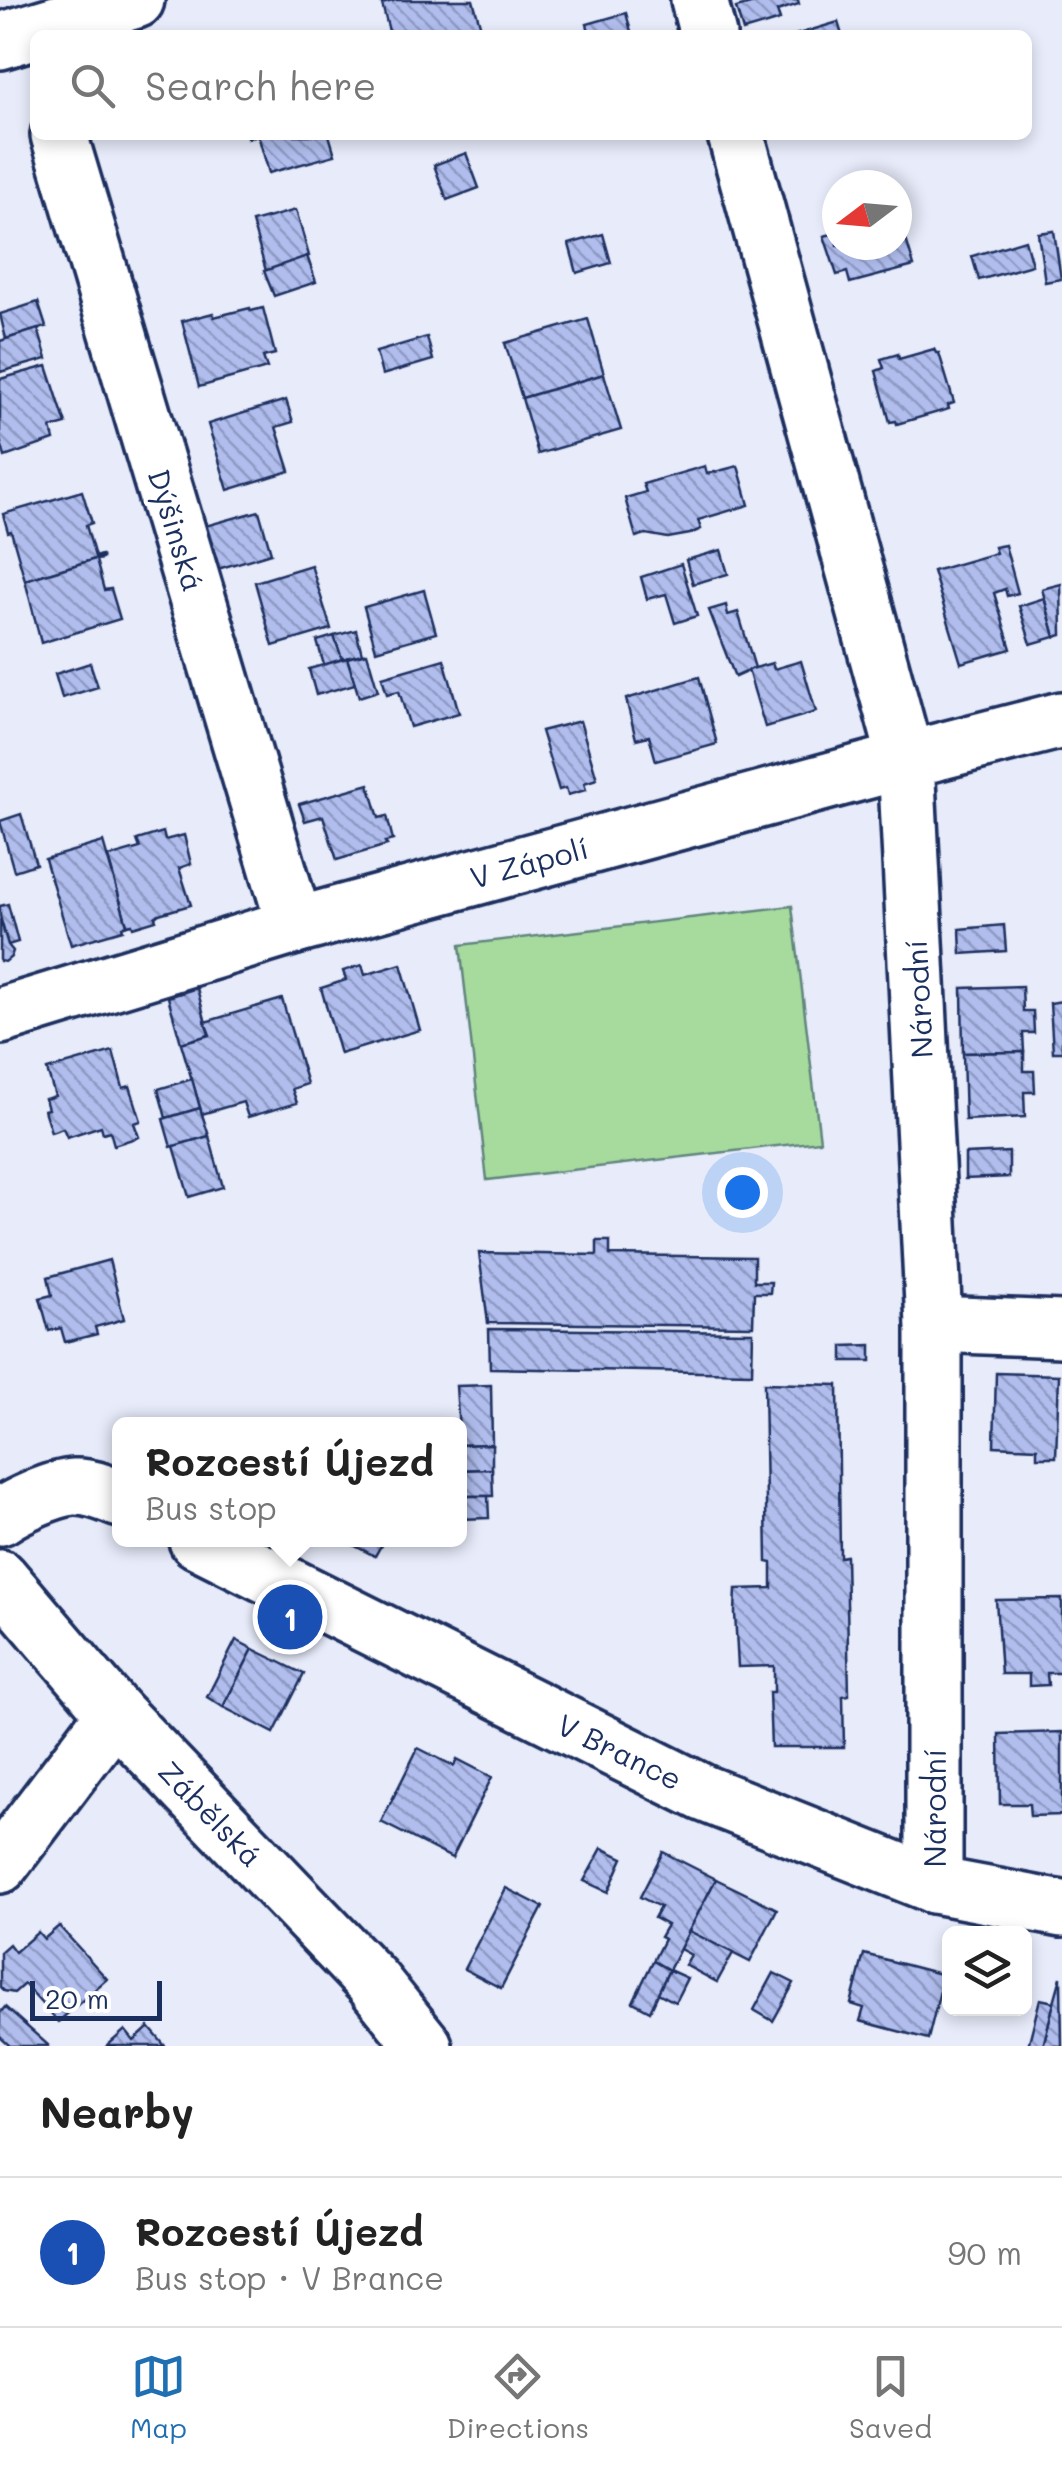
<!DOCTYPE html>
<html lang="en">
<head>
<meta charset="utf-8">
<style>
  body { margin:0; font-family:Mali,sans-serif; background:#f6f6f6; color:#222 }
  .controls { position:absolute; right:30px; bottom:30px; display:grid; overflow:hidden; border-radius:15px; box-shadow:0 5px 15px #0003 }
  .controls button { width:90px; height:90px; display:grid; place-items:center; padding:0; border:0; border-bottom:2px solid #e0e0e0; background:#fff; color:#222; font:50px sans-serif }
  .compass { position:absolute; left:822px; top:170px; width:90px; height:90px; border-radius:50%; background:#fff; box-shadow:0 5px 15px #0003; rotate:254deg }
  .scale { position:absolute; left:30px; bottom:25px; width:132px; box-sizing:border-box; padding-left:10px; border:5px solid #1b2f5e; border-top:0; font-size:28px; line-height:35px; white-space:nowrap; color:#1b2f5e; -webkit-text-stroke:8px #fff; paint-order:stroke }
  .you { position:absolute; left:742px; top:1192px; width:35px; height:35px; margin:-25px; border:8px solid #fff; border-radius:50%; background:#1a73e8; box-shadow:0 0 0 15px #1a73e833 }
  .badge { display:grid; place-items:center; width:65px; height:65px; border-radius:50%; background:#1f6fb2; color:#fff; font-size:32px; font-weight:700 }
  .pin { position:absolute; translate:-50% -50%; border:5px solid #fff; box-shadow:0 2px 10px #0006 }
  .popup { position:absolute; left:112px; top:1417px; width:355px; height:130px; box-sizing:border-box; display:grid; place-content:center; border-radius:15px; background:#fff; filter:drop-shadow(0 2px 8px #0005); font-size:32px; white-space:nowrap; color:#767676 }
  .popup b { font-size:38px; color:#222 }
  .popup::after { content:''; position:absolute; left:50%; top:100%; margin-left:-20px; border:20px solid transparent; border-top-color:#fff }
  .list { margin:0; padding:0; list-style:none }
  h2 { display:flex; justify-content:space-between; align-items:center; height:130px; margin:0; padding:0 40px; font-size:42px }
  h2 small { font-size:32px; font-weight:400; color:#767676 }
  .list li { display:grid; grid-template-columns:65px 1fr auto; gap:30px; align-items:center; box-sizing:border-box; height:150px; padding:0 40px; border-top:2px solid #e0e0e0 }
  .list b { display:block; font-size:38px; white-space:nowrap }
  .list p { margin:0; font-size:32px; white-space:nowrap; color:#767676 }
  .list em { font-size:32px; font-style:normal; color:#767676 }
  .icon { flex:none; width:55px; height:55px; fill:none; stroke:currentColor; stroke-width:2; stroke-linecap:round; stroke-linejoin:round }
  .map { position:relative; flex:none; width:1062px; height:2046px; overflow:hidden }
  .search { position:absolute; background:#fff; box-shadow:0 5px 15px #0003; left:30px; right:30px; top:30px; height:110px; display:flex; align-items:center; gap:25px; box-sizing:border-box; padding:0 35px; border-radius:15px; color:#767676; font-size:38px }
  .sheet { height:280px; background:#fff }
  nav { display:flex; justify-content:space-around; align-items:center; box-sizing:border-box; height:140px; border-top:2px solid #e0e0e0; background:#fff; font-size:28px; color:#767676 }
  nav a { display:grid; justify-items:center; gap:5px }
  nav .on { color:#1f6fb2 }
  .map>svg:first-child { display:block }
  .pitch { fill:#a7db9d; stroke:#61857e; stroke-width:2.5 }
  .building { fill:url(#building-back-hatch); stroke:#1b2f5e; stroke-width:2.5 }
  .lines { fill:none; stroke-linecap:round; stroke-linejoin:round }
  .minor-casing { stroke:#1b2f5e; stroke-width:62 }
  .major-casing { stroke:#1b2f5e; stroke-width:62 }
  .minor { stroke:#fff; stroke-width:55 }
  .major { stroke:#fff; stroke-width:55 }
  .labels { text-anchor:middle; dominant-baseline:central; stroke-width:8; stroke-linejoin:round; paint-order:stroke }
  .street-label { font-size:30px; fill:#1b2f5e; stroke:#fff }
</style>
</head>
<body>
<div class="map">
<svg width="1062" height="2046" viewBox="0 0 1062 2046">
  <defs>
    <pattern id="building-back-hatch" width="6" height="6" patternUnits="userSpaceOnUse" patternTransform="scale(2.5)"><rect width="6" height="6" fill="#b0bded"/><path d="M-1 5l2 2M0 0l6 6M5-1l2 2" fill="none" stroke="#8e9ac3"/></pattern>
  </defs>
  <rect width="100%" height="100%" fill="#e7ebfa"/>
  <filter id="ink" filterUnits="userSpaceOnUse"><feTurbulence type="fractalNoise" baseFrequency=".01" numOctaves="2"/><feDisplacementMap in="SourceGraphic" scale="20" xChannelSelector="R" yChannelSelector="G"/><feConvolveMatrix kernelMatrix="1 2 1 2 8 2 1 2 1" color-interpolation-filters="sRGB"/></filter>
  <g filter="url(#ink)">
    <!-- pitch -->
    <polygon class="pitch" points="792,906 820,1141 487,1180 460,945"/>
    <!-- building -->
    <g class="building">
      <polygon points="396,0 473,0 483,35 390,35 382,4"/>
      <polygon points="765,0 798,0 799,4 777,11 780,20 743,31 736,8"/>
      <polygon points="626,13 632,35 590,35 587,24"/>
      <polygon points="838,22 842,35 795,35"/>
      <polygon points="247,135 329,135 335,155 269,173 258,135 248,138"/>
      <polygon points="466,153 479,188 447,200 434,165"/>
      <polygon points="897,209 914,266 850,283 847,272 837,275 824,236 836,233 831,215 837,213 837,245 897,245"/>
      <polygon points="296,210 309,256 266,271 252,222"/>
      <polygon points="1054,231 1061,279 1045,282 1038,233"/>
      <polygon points="603,234 611,263 577,273 569,244"/>
      <polygon points="1025,240 1032,265 979,280 972,256"/>
      <polygon points="307,256 316,282 274,296 264,271"/>
      <polygon points="38,302 46,327 6,339 0,314"/>
      <polygon points="250,308 251,311 263,308 275,354 263,357 267,368 199,387 182,321 213,313 214,317"/>
      <polygon points="588,319 604,374 522,398 505,343"/>
      <polygon points="38,329 47,359 0,372 0,341"/>
      <polygon points="427,337 433,360 382,375 376,352"/>
      <polygon points="934,349 936,353 939,353 954,403 948,405 949,409 897,424 896,421 890,422 876,371 884,368 881,359 898,354 899,359"/>
      <polygon points="47,366 66,424 51,428 54,440 5,457 0,439 0,379"/>
      <polygon points="604,374 621,430 538,454 522,398"/>
      <polygon points="286,400 293,422 276,427 290,471 228,490 208,424"/>
      <polygon points="705,466 707,474 738,466 749,505 698,520 701,529 690,534 668,538 646,534 636,537 625,498 646,492 643,484"/>
      <polygon points="82,491 92,523 86,525 95,557 101,555 102,557 25,580 11,531 8,532 3,514"/>
      <polygon points="259,511 271,553 218,569 205,526"/>
      <polygon points="1005,545 1018,593 1007,596 1005,589 994,593 1011,649 961,663 933,571 996,553 994,547"/>
      <polygon points="721,550 728,574 693,584 686,560"/>
      <polygon points="102,557 102,559 96,560 104,590 111,589 120,619 41,643 25,580"/>
      <polygon points="681,564 697,616 675,623 666,594 647,599 641,577"/>
      <polygon points="311,565 331,629 273,646 255,582"/>
      <polygon points="1061,584 1062,635 1055,637 1042,589"/>
      <polygon points="424,590 436,633 376,650 364,607"/>
      <polygon points="1044,598 1055,637 1031,644 1019,606"/>
      <polygon points="726,605 728,615 738,612 755,668 735,677 709,610"/>
      <polygon points="356,630 362,654 342,659 334,636"/>
      <polygon points="334,636 342,659 324,665 317,641"/>
      <polygon points="367,653 378,691 359,697 347,658"/>
      <polygon points="347,658 355,684 316,695 309,669"/>
      <polygon points="444,659 459,713 410,727 399,691 387,694 382,677"/>
      <polygon points="801,661 816,712 765,727 748,670 772,663 774,669"/>
      <polygon points="90,663 98,687 62,698 55,674"/>
      <polygon points="699,677 717,744 656,761 649,736 636,739 626,699"/>
      <polygon points="580,721 597,779 584,783 586,790 568,795 566,788 559,790 541,731"/>
      <polygon points="369,784 379,818 387,816 393,840 385,842 387,845 337,860 323,816 305,821 299,804"/>
      <polygon points="21,814 36,864 14,871 0,821"/>
      <polygon points="163,832 165,840 184,835 191,864 179,868 191,905 159,914 155,917 156,920 133,927 132,924 127,925 108,857 140,848 137,840"/>
      <polygon points="103,842 127,925 122,927 123,930 71,945 45,859"/>
      <polygon points="8,904 18,942 8,945 0,916 0,906"/>
      <polygon points="0,919 8,945 13,951 11,957 5,962 0,961"/>
      <polygon points="1004,925 1006,951 961,954 960,929"/>
      <polygon points="401,964 420,1030 340,1054 321,988 346,980 343,971 362,965 365,975"/>
      <polygon points="1022,986 1023,1011 1033,1011 1034,1033 1023,1033 1024,1052 963,1053 962,988"/>
      <polygon points="197,988 209,1035 181,1043 168,997"/>
      <polygon points="282,999 307,1084 292,1089 297,1103 248,1117 243,1102 202,1114 181,1043 210,1035 205,1022"/>
      <polygon points="1062,1001 1062,1052 1053,1052 1050,1003"/>
      <polygon points="113,1051 123,1088 130,1086 141,1121 134,1123 139,1137 114,1145 110,1131 103,1133 101,1126 67,1137 63,1128 51,1132 44,1110 48,1109 45,1099 55,1096 47,1070"/>
      <polygon points="1024,1052 1024,1071 1034,1071 1035,1092 1024,1092 1025,1117 965,1120 963,1053"/>
      <polygon points="192,1079 200,1108 166,1118 158,1089"/>
      <polygon points="200,1108 209,1136 171,1147 163,1119"/>
      <polygon points="209,1136 223,1187 189,1197 174,1146"/>
      <polygon points="1009,1152 1009,1177 965,1179 965,1154"/>
      <polygon points="597,1241 610,1241 610,1255 754,1257 754,1282 771,1282 770,1293 754,1293 753,1326 488,1323 479,1253 597,1255"/>
      <polygon points="109,1260 124,1319 95,1327 97,1334 65,1342 61,1328 49,1331 40,1298 52,1295 48,1277"/>
      <polygon points="489,1329 753,1332 752,1373 490,1368"/>
      <polygon points="871,1345 871,1361 843,1361 843,1346"/>
      <polygon points="996,1373 1059,1375 1056,1457 1037,1457 1037,1448 994,1446"/>
      <polygon points="764,1383 838,1385 840,1557 846,1556 849,1695 843,1696 844,1747 771,1747 769,1692 774,1692 774,1666 738,1667 735,1613 736,1589 772,1588 772,1563 767,1562"/>
      <polygon points="491,1385 492,1444 460,1445 456,1386"/>
      <polygon points="492,1444 492,1469 460,1470 460,1445"/>
      <polygon points="492,1469 493,1496 460,1496 460,1470"/>
      <polygon points="460,1496 488,1496 489,1518 460,1519"/>
      <polygon points="343,1540 384,1540 375,1556"/>
      <polygon points="1062,1599 1062,1673 1047,1673 1048,1685 1029,1686 1029,1674 1001,1674 996,1600"/>
      <polygon points="236,1640 253,1649 223,1707 207,1697"/>
      <polygon points="253,1649 304,1674 274,1733 223,1707"/>
      <polygon points="1062,1732 1062,1815 1030,1816 1029,1804 1000,1804 999,1734"/>
      <polygon points="418,1748 454,1766 457,1759 492,1777 452,1858 381,1822"/>
      <polygon points="602,1848 623,1858 608,1892 584,1881"/>
      <polygon points="663,1852 716,1879 669,1970 653,1961 664,1939 660,1937 667,1925 654,1918 660,1907 640,1897"/>
      <polygon points="716,1879 777,1909 750,1962 689,1931"/>
      <polygon points="506,1888 543,1907 501,1988 464,1969"/>
      <polygon points="59,1926 107,1979 58,2022 24,1984 14,1993 4,1991 0,1987 0,1952 9,1944 15,1952 38,1932 44,1939"/>
      <polygon points="689,1931 733,1953 717,1982 685,1965 691,1955 680,1949"/>
      <polygon points="864,1954 944,1975 928,2039 860,2021 864,2008 851,2004"/>
      <polygon points="653,1961 669,1970 650,2011 633,2002"/>
      <polygon points="669,1970 687,1978 675,2002 658,1993"/>
      <polygon points="774,1973 794,1983 773,2021 754,2010"/>
      <polygon points="1061,1977 1062,2046 1043,2046 1054,2002"/>
      <polygon points="1040,1999 1054,2002 1043,2046 1028,2046"/>
      <polygon points="5,2007 48,2045 48,2046 10,2046 0,2037 0,2013"/>
      <polygon points="149,2027 165,2046 107,2046 125,2030 134,2041"/>
    </g>
    <g class="lines">
      <!-- minor casing -->
      <g class="minor-casing">
        <g id="minor">
          <polyline points="699,0 708,35"/>
          <polyline points="0,41 136,0"/>
          <polyline points="59,135 295,926"/>
          <polyline points="736,135 906,760 934,1324 934,1885"/>
          <polyline points="0,1016 295,926 906,760 1062,720"/>
          <polyline points="934,1324 1062,1329"/>
          <path d="M0,1517c16,-11 54,-29 74,-30 16,-1 31,6 46,12"/>
          <polyline points="197,1540 703,1793 934,1885 1062,1909"/>
          <polyline points="0,1865 115,1713"/>
        </g>
      </g>
      <!-- major casing -->
      <g class="major-casing">
        <polyline id="major" points="0,1578 115,1713 372,1981 424,2046"/>
      </g>
      <!-- minor -->
      <use href="#minor" class="minor"/>
      <!-- major -->
      <use href="#major" class="major"/>
    </g>
  </g>
  <g class="labels">
    <!-- street labels -->
    <g class="street-label">
      <text transform="translate(177 530) rotate(73)">Dýšinská</text>
      <text transform="translate(529 862) rotate(-15)">V Zápolí</text>
      <text transform="translate(918 999) rotate(-93)">Národní</text>
      <text transform="translate(620 1751) rotate(26)">V Brance</text>
      <text transform="translate(934 1808) rotate(-90)">Národní</text>
      <text transform="translate(211 1813) rotate(46)">Zábělská</text>
    </g>
  </g>
</svg>
<div class="controls">
<button><svg class="icon" aria-label="layers" viewBox="0 0 24 24"><path d="M12 4l9 5-9 5-9-5zM3 14l9 5 9-5"/></svg></button>
</div>
<svg class="compass" viewBox="-18 -18 36 36"><path d="M0-13l5 13h-10z" fill="#e53935"/><path d="M0 13l5-13h-10z" fill="#767676"/></svg>
<div class="scale">20 m</div>
<div class="you"></div>
<div class="pin badge" style="left:290px;top:1617px;background:#1a4fb4">1</div>
<div class="popup"><b>Rozcestí Újezd</b>Bus stop</div>
<div class="search"><svg class="icon" aria-label="search" viewBox="0 0 24 24"><circle cx="10" cy="10" r="6"/><path d="M15 15l6 6"/></svg>Search here</div>
</div>
<section class="sheet">
<h2>Nearby<small></small></h2>
<ul class="list">
<li><span class="badge" style="background:#1a4fb4">1</span><div><b>Rozcestí Újezd</b><p>Bus stop · V Brance</p></div><em>90 m</em></li>
</ul>
</section>
<nav>
<a class="on"><svg class="icon" aria-label="map" viewBox="0 0 24 24"><path d="M3 6l6-2 6 2 6-2v14l-6 2-6-2-6 2zM9 4v14M15 6v14"/></svg>Map</a>
<a><svg class="icon" aria-label="directions" viewBox="0 0 24 24"><path d="M12 3l9 9-9 9-9-9zM9 14v-3h6M13 9l2 2-2 2"/></svg>Directions</a>
<a><svg class="icon" aria-label="saved" viewBox="0 0 24 24"><path d="M7 4h10v16l-5-4-5 4z"/></svg>Saved</a>
</nav>
</body>
</html>
